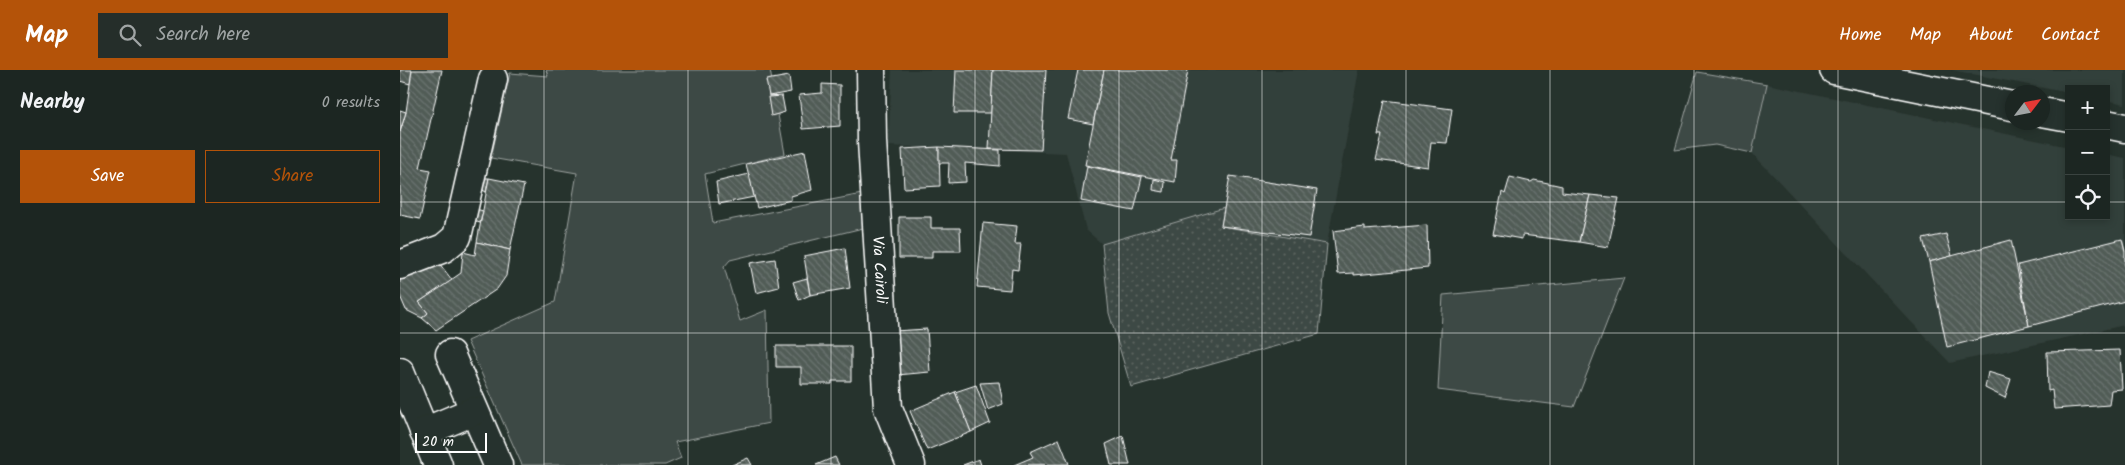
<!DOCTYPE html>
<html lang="en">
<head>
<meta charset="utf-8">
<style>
  body { margin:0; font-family:Kalam,sans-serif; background:#252e2a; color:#f1f3f6 }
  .controls { position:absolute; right:15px; top:15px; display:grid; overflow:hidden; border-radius:0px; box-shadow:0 2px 8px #0003 }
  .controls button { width:45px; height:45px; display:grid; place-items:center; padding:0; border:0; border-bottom:1px solid #3a4340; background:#1c2622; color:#f1f3f6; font:25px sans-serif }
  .compass { position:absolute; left:1605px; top:15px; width:45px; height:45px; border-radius:50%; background:#1c2622; box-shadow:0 2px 8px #0003; rotate:58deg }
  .scale { position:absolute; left:15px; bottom:12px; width:72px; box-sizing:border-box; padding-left:5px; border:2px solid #fff; border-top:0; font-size:14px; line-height:18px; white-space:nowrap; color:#fff; -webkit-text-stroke:4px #26332d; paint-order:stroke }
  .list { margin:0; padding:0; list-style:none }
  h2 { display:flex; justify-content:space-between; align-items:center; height:65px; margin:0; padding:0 20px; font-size:21px }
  h2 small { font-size:16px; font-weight:400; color:#a0a5a5 }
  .actions { display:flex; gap:10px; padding:15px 20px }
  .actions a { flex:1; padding:11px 0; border:1px solid #b45309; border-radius:0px; text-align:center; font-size:18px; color:#b45309 }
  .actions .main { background:#b45309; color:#fff }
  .icon { flex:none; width:28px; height:28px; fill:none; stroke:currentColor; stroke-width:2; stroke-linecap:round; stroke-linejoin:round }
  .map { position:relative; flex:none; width:1725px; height:395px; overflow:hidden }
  header { display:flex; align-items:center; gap:30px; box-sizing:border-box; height:70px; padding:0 25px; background:#b45309; color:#fff }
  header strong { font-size:24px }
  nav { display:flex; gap:28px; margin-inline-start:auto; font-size:18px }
  .search { width:350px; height:45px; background:#252e2a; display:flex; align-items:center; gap:12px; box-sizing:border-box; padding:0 18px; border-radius:0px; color:#a0a5a5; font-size:19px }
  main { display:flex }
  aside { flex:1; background:#1c2622 }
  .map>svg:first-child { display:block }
  .built { fill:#333f3a }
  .grass { fill:url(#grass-dots); stroke:#9ea4a2 }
  .garden { fill:#3e4944; stroke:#9ea4a2 }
  .building { fill:url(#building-back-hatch); stroke:#fff }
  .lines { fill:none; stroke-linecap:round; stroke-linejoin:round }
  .minor-casing { stroke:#fff; stroke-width:31 }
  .major-casing { stroke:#fff; stroke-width:31 }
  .minor { stroke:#26332d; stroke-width:28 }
  .major { stroke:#26332d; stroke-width:28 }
  .grid { fill:none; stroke:#fff; stroke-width:1; stroke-opacity:0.55 }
  .labels { text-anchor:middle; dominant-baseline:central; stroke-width:5; stroke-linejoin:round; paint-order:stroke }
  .street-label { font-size:16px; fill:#fff; stroke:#26332d }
</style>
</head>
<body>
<header>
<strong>Map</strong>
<div class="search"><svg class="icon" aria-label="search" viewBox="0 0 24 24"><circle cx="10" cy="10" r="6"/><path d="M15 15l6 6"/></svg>Search here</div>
<nav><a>Home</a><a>Map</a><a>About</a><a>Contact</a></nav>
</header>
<main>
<aside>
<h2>Nearby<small>0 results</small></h2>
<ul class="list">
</ul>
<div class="actions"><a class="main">Save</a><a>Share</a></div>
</aside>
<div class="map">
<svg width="1725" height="395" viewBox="0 0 1725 395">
  <defs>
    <pattern id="grass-dots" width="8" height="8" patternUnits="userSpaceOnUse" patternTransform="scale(1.25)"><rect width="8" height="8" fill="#3e4944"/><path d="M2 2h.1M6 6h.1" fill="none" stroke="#5b6460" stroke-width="1.8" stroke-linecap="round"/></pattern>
    <pattern id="building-back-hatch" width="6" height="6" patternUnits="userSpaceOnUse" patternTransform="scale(1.25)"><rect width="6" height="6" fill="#515c57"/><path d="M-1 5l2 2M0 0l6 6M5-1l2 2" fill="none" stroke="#6b7470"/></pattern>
  </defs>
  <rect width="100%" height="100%" fill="#26332d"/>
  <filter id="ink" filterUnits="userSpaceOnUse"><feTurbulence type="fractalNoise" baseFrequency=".02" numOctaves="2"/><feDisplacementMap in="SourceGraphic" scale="10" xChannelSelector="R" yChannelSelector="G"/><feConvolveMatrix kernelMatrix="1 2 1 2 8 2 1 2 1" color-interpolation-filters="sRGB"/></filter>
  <g filter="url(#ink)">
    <!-- built -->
    <g class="built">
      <polygon points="492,0 959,0 927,174 821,156 824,138 702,174 686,160 666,83 488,76"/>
      <polygon points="1552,0 1725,0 1725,34 1706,30 1706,19 1669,19 1669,23"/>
      <polygon points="1367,14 1669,77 1669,146 1706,146 1706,84 1725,88 1725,255 1550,293 1352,83"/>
    </g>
    <!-- grass -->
    <polygon class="grass" points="824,138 821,156 927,174 919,264 731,317 709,243 702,174"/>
    <!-- garden -->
    <g class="garden">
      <polygon points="146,0 370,0 385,84 305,104 313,153 462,124 463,158 330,190 324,197 340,251 367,240 369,353 275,372 281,388 265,395 122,395 67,271 155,232 177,103 91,88 110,3 148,6"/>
      <polygon points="1297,2 1367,14 1352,83 1315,75 1275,80"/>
      <polygon points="1224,208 1174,337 1038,320 1043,225"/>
    </g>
    <!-- building -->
    <g class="building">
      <polygon points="0,0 12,0 10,14 0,11"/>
      <polygon points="12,0 42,0 20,98 31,100 20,149 0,145 0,62 6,42"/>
      <polygon points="556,0 593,0 591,43 554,43"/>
      <polygon points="593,0 646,0 641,80 589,79"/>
      <polygon points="678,0 704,0 693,54 668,49"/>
      <polygon points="704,0 788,0 771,90 777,90 775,112 685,95"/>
      <polygon points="389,6 391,22 369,26 366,10"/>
      <polygon points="422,14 440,15 440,56 403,59 399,25 422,23"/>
      <polygon points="382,26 385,42 371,46 368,27"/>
      <polygon points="985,30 1052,39 1047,73 1031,72 1028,97 976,90 982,65 978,65"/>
      <polygon points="0,40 6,42 0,62"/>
      <polygon points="539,77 540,116 504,118 502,79"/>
      <polygon points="539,77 600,80 600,96 565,93 566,112 548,113 549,93 539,93"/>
      <polygon points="405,81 412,120 391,126 391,130 357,138 346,94"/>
      <polygon points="687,96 742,107 734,141 681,131"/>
      <polygon points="349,104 354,127 319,134 316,112"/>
      <polygon points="830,106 917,120 909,167 821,156"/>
      <polygon points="1110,107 1131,112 1134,110 1162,116 1162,122 1190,125 1179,172 1122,165 1122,169 1093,164 1102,122 1105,124"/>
      <polygon points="82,108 89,108 86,122 81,119"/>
      <polygon points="89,108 124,115 110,180 77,172"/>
      <polygon points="754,109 765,112 764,122 753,120"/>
      <polygon points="1190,125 1219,128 1208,177 1179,172"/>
      <polygon points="76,139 83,141 80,153 74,151"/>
      <polygon points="499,147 531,147 531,158 560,158 561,181 532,181 532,188 499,188"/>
      <polygon points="583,153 617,156 615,174 621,174 618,200 612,199 610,220 577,217"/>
      <polygon points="1027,155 1028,198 954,205 954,203 938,204 933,161 965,157 965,160"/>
      <polygon points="1546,164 1552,186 1529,192 1523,169"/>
      <polygon points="1722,169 1725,181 1725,231 1629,256 1618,195"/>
      <polygon points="1611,170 1629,256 1547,277 1529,192"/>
      <polygon points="77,172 110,180 106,206 97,219 36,260 22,248 28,243 19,232 61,203 63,182 75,185"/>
      <polygon points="445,178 450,218 410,225 404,186"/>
      <polygon points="375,189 379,217 356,223 350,193"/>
      <polygon points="39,193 52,210 19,232 28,243 22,248 6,240 0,226 0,210"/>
      <polygon points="407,208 410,225 399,230 393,212"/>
      <polygon points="527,259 530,302 497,305 494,261"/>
      <polygon points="376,276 451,276 451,311 432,311 432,314 401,314 401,297 376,297"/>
      <polygon points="1720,280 1722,319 1711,320 1709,335 1654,339 1652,320 1648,321 1647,282"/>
      <polygon points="1588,302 1611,309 1605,328 1585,318"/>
      <polygon points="599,312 603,334 588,340 580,313"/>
      <polygon points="576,315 590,353 571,362 555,322"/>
      <polygon points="555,322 571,362 527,380 510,341"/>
      <polygon points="723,366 730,395 711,395 706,374"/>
      <polygon points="659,369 669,394 614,395 633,387 630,382"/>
      <polygon points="435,387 439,395 416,395"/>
      <polygon points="348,388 352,395 332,395"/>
      <polygon points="579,389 581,395 563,395"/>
    </g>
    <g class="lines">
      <!-- minor casing -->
      <g class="minor-casing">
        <g id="minor">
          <path id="s1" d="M471,0l1,71 16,267 23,57"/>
          <polyline points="0,195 44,178 57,167 93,9"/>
          <polyline points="50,284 98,395"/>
          <polyline points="0,302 38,395"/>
          <polyline points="24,362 74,341"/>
        </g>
      </g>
      <!-- major casing -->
      <g class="major-casing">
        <g id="major">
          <polyline points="1434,0 1612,36"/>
          <polyline points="1642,42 1669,47"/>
          <polyline points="1706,54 1725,58"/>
        </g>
      </g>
      <!-- minor -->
      <use href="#minor" class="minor"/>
      <!-- major -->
      <use href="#major" class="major"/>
    </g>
  </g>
  <!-- grid -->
  <path class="grid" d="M144,0v395M288,0v395M431,0v395M575,0v395M719,0v395M862,0v395M1006,0v395M1150,0v395M1294,0v395M1438,0v395M1581,0v395M0,132h1669M1706,132h19M0,263h1725"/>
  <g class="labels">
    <!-- street labels -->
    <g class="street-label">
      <text stroke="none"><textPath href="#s1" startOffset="200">Via Cairoli</textPath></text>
    </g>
  </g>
</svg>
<div class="controls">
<button>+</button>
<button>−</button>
<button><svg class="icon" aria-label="locate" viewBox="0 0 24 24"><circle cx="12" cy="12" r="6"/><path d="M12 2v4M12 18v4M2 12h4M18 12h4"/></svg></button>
</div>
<svg class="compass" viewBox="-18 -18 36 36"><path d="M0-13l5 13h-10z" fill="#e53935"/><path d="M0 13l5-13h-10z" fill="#a0a5a5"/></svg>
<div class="scale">20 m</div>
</div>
</main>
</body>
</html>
